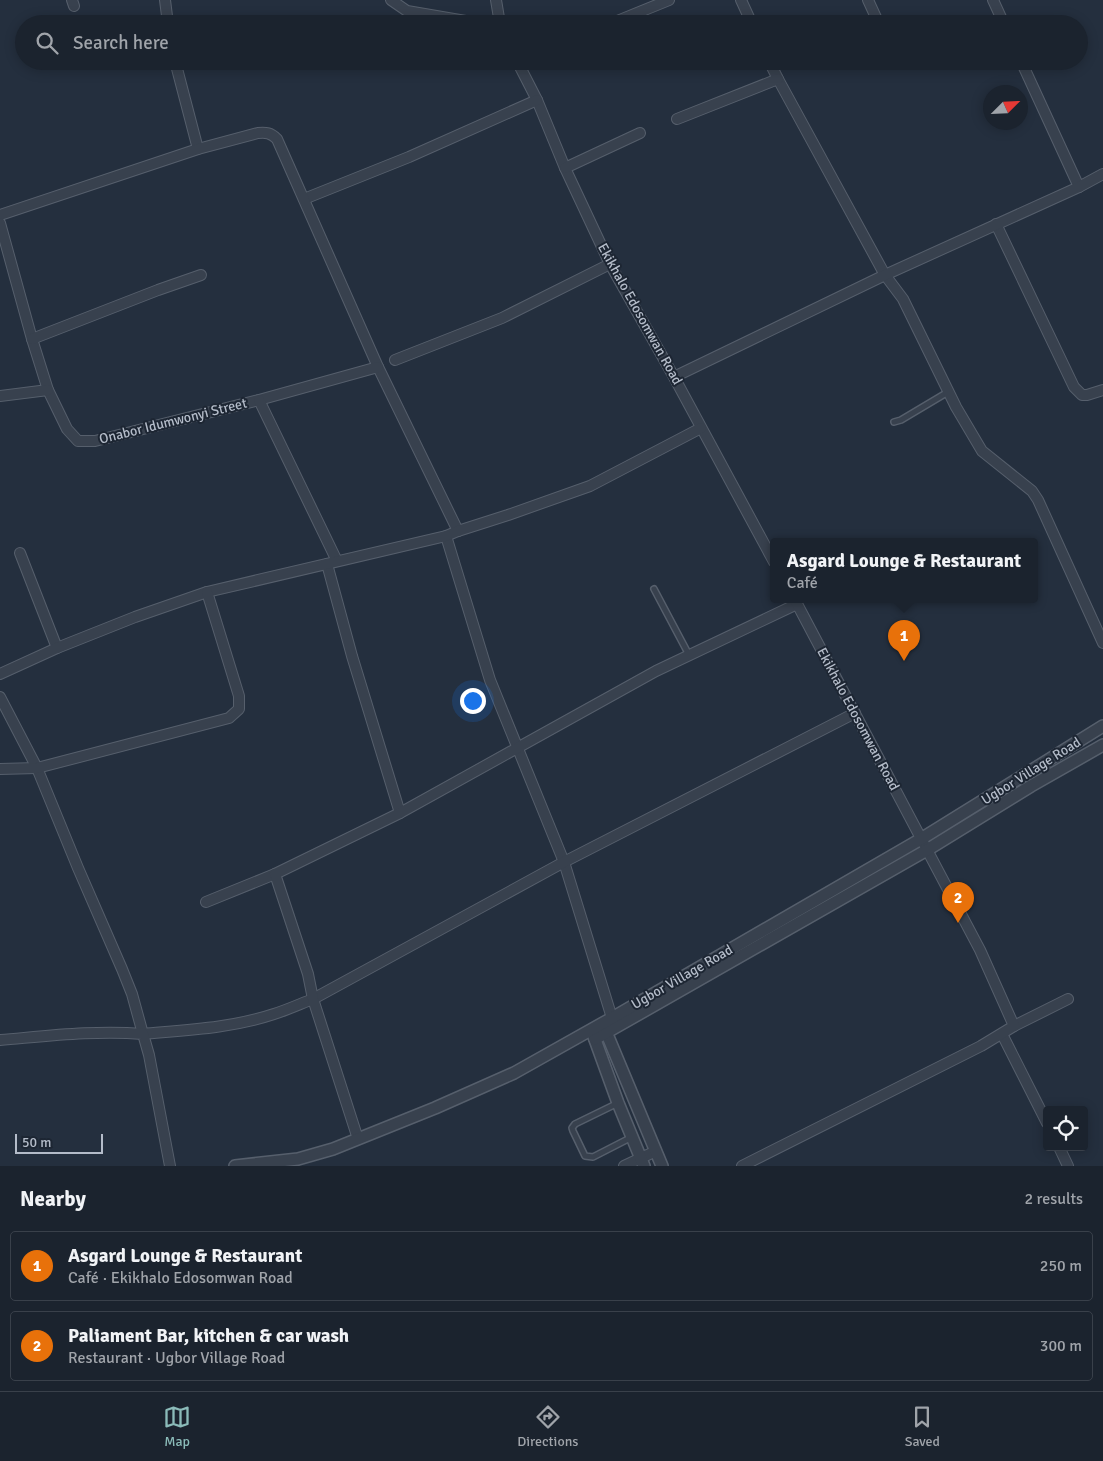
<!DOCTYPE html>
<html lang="en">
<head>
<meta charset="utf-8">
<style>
  body { margin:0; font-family:Signika,sans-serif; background:#282f3a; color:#f1f3f6 }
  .controls { position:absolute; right:15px; bottom:15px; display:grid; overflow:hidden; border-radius:5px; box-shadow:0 2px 12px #0003 }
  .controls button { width:45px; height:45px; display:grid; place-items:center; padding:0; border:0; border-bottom:1px solid #39404a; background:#1b232e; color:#f1f3f6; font:25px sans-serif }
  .compass { position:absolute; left:983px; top:85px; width:45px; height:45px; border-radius:50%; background:#1b232e; box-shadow:0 2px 12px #0003; rotate:66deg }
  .scale { position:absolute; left:15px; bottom:12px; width:88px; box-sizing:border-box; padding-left:5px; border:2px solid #b4bcc9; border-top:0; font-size:14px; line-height:18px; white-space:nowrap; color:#b4bcc9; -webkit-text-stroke:4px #1d2633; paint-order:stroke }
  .you { position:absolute; left:472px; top:700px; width:18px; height:18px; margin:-12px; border:4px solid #fff; border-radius:50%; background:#1a73e8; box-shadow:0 0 0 8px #1a73e833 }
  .badge { display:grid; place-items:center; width:32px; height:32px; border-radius:50%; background:#8bbbb9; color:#fff; font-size:16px; font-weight:700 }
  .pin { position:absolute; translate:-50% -41px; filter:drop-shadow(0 1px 2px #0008) }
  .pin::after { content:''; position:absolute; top:26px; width:18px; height:15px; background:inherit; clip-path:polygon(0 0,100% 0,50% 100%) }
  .popup { position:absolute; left:770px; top:538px; width:268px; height:65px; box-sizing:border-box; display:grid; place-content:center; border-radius:5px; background:#1b232e; filter:drop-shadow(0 1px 4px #0005); font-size:16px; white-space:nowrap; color:#a0a4aa }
  .popup b { font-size:19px; color:#f1f3f6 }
  .popup::after { content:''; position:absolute; left:50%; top:100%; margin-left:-10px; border:10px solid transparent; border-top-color:#1b232e }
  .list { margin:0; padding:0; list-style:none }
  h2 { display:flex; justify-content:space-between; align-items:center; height:65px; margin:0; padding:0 20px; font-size:21px }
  h2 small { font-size:16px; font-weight:400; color:#a0a4aa }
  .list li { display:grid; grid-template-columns:32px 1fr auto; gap:15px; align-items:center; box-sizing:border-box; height:70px; margin:0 10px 10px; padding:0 10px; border:1px solid #39404a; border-radius:5px }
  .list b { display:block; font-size:19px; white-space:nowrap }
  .list p { margin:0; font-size:16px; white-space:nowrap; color:#a0a4aa }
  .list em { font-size:16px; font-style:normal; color:#a0a4aa }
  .icon { flex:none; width:28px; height:28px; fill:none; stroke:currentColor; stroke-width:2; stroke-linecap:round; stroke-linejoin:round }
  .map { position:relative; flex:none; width:1103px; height:1166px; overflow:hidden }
  .search { position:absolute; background:#1b232e; box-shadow:0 2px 12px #0003; left:15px; right:15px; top:15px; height:55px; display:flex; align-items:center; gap:12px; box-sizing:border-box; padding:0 18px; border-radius:28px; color:#a0a4aa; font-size:19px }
  .sheet { height:225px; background:#1b232e }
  nav { display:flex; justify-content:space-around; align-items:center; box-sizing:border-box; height:70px; border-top:1px solid #39404a; background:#1b232e; font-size:14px; color:#a0a4aa }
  nav a { display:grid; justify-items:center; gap:2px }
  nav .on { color:#8bbbb9 }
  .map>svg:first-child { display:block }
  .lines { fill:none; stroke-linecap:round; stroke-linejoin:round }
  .service-casing { stroke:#565f6c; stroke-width:8 }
  .minor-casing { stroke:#565f6c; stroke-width:12 }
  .tertiary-casing { stroke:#565f6c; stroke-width:14 }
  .service { stroke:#38414e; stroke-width:5 }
  .minor { stroke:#38414e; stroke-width:10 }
  .tertiary { stroke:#38414e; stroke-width:11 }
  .labels { text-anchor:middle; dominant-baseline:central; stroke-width:4; stroke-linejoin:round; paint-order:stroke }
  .street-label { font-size:14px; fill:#b4bcc9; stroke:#1d2633 }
</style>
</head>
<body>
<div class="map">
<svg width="1103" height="1166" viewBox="0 0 1103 1166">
  <rect width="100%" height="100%" fill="#242f3e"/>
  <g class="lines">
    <!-- service casing -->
    <g class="service-casing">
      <g id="service">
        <polyline points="894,422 901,420 948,392"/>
        <polyline points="654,589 689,655"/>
        <polyline points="618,1103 575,1124 572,1128 573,1131 585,1156 593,1157 632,1137"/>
      </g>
    </g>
    <!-- minor casing -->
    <g class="minor-casing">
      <g id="minor">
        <polyline points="72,0 74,6"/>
        <polyline points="165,0 168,24"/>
        <polyline points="391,0 407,11 483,24"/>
        <polyline points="496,0 500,24"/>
        <polyline points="741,0 752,24"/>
        <polyline points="868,0 879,24"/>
        <polyline points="993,0 1004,24"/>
        <polyline points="610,24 669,0"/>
        <polyline points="175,61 198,149"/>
        <polyline points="517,61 537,100 565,168 610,264 674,377 774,562"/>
        <polyline points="769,61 778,79 885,275 903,299 956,407 982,451 1032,491 1038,500 1103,643"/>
        <polyline points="1021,61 1079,187"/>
        <polyline points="677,119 778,79"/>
        <polyline points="565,168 640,133"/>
        <polyline points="304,199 409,157 537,100"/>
        <path d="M0,215l198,-66 60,-16c8,-1 13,0 19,6l101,228 80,164"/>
        <polyline points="0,223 32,339 48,390 67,429 78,441 95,441 259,400 378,367"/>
        <polyline points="996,224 1074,387 1082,395 1087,395 1103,390"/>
        <polyline points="32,339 158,290 201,275"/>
        <polyline points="395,360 502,318 610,264"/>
        <polyline points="674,377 885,275 1079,187 1103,174"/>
        <polyline points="0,396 48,390"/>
        <polyline points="259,400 337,561"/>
        <polyline points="446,536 490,680 564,862 612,1018 616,1023"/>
        <polyline points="20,553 57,648"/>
        <polyline points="327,564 352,656 400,813"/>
        <polyline points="0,674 57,648 135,617 207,592 446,536 458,531 508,515 590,486 701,428"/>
        <path d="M0,697l37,71 41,100 44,101 10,25 11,40c44,-4 89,-6 131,-20 13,-4 26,-10 39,-15l251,-137 291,-149"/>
        <polyline points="0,769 37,768 229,718 239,709 239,696 207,592"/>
        <polyline points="206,902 275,874"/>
        <polyline points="1014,1026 1068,999"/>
        <polyline points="1002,1034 1047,1123"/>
        <path d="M0,1040c48,-4 96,-10 143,-6l6,21 21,111"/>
        <polyline points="358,1139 313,999 308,974 275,874 400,813 656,671 797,604"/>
        <polyline points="1059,1147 1068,1166"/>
        <polyline points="624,1166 656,1151"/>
        <polyline points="742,1166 981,1046 1014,1026 980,950 795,600"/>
      </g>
    </g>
    <!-- tertiary casing -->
    <g class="tertiary-casing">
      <g id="tertiary">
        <polyline points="604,1027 662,1166"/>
        <polyline points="593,1034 618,1103 644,1166"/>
        <polyline points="595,1039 927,850 1031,786 1103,745"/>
        <polyline points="235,1166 298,1159 333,1149 435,1108 514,1073 612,1018 921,839 1103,726"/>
      </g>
    </g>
    <!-- service -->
    <use href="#service" class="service"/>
    <!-- minor -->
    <use href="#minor" class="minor"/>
    <!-- tertiary -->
    <use href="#tertiary" class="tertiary"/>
  </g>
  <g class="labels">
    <!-- street labels -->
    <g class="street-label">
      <text transform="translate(640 314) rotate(61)">Ekikhalo Edosomwan Road</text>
      <text transform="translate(173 421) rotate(-14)">Onabor Idumwonyi Street</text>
      <text transform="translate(858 719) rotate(62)">Ekikhalo Edosomwan Road</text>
      <text transform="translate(1031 771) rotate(-32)">Ugbor Village Road</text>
      <text transform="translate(682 977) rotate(-30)">Ugbor Village Road</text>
    </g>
  </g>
</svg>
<div class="controls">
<button><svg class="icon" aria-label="locate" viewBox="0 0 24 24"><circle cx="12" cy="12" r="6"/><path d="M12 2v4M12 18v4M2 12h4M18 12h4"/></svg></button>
</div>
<svg class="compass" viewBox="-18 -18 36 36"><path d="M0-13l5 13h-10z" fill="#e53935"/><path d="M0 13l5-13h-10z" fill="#a0a4aa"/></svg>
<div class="scale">50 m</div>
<div class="you"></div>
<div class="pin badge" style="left:904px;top:661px;background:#e8710a">1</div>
<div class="popup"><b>Asgard Lounge &amp; Restaurant</b>Café</div>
<div class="pin badge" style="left:958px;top:923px;background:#e8710a">2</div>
<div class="search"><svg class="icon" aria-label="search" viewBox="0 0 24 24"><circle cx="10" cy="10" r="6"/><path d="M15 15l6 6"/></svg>Search here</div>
</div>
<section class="sheet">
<h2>Nearby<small>2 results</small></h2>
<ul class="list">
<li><span class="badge" style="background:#e8710a">1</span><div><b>Asgard Lounge &amp; Restaurant</b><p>Café · Ekikhalo Edosomwan Road</p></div><em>250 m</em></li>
<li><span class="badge" style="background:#e8710a">2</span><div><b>Paliament Bar, kitchen &amp; car wash</b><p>Restaurant · Ugbor Village Road</p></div><em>300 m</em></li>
</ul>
</section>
<nav>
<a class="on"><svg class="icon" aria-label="map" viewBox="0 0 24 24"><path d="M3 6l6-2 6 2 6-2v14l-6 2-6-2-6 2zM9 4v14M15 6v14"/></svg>Map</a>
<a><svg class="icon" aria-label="directions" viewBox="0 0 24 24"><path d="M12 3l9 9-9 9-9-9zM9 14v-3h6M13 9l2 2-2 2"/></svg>Directions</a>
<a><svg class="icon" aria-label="saved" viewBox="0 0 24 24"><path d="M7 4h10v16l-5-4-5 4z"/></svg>Saved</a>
</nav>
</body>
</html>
